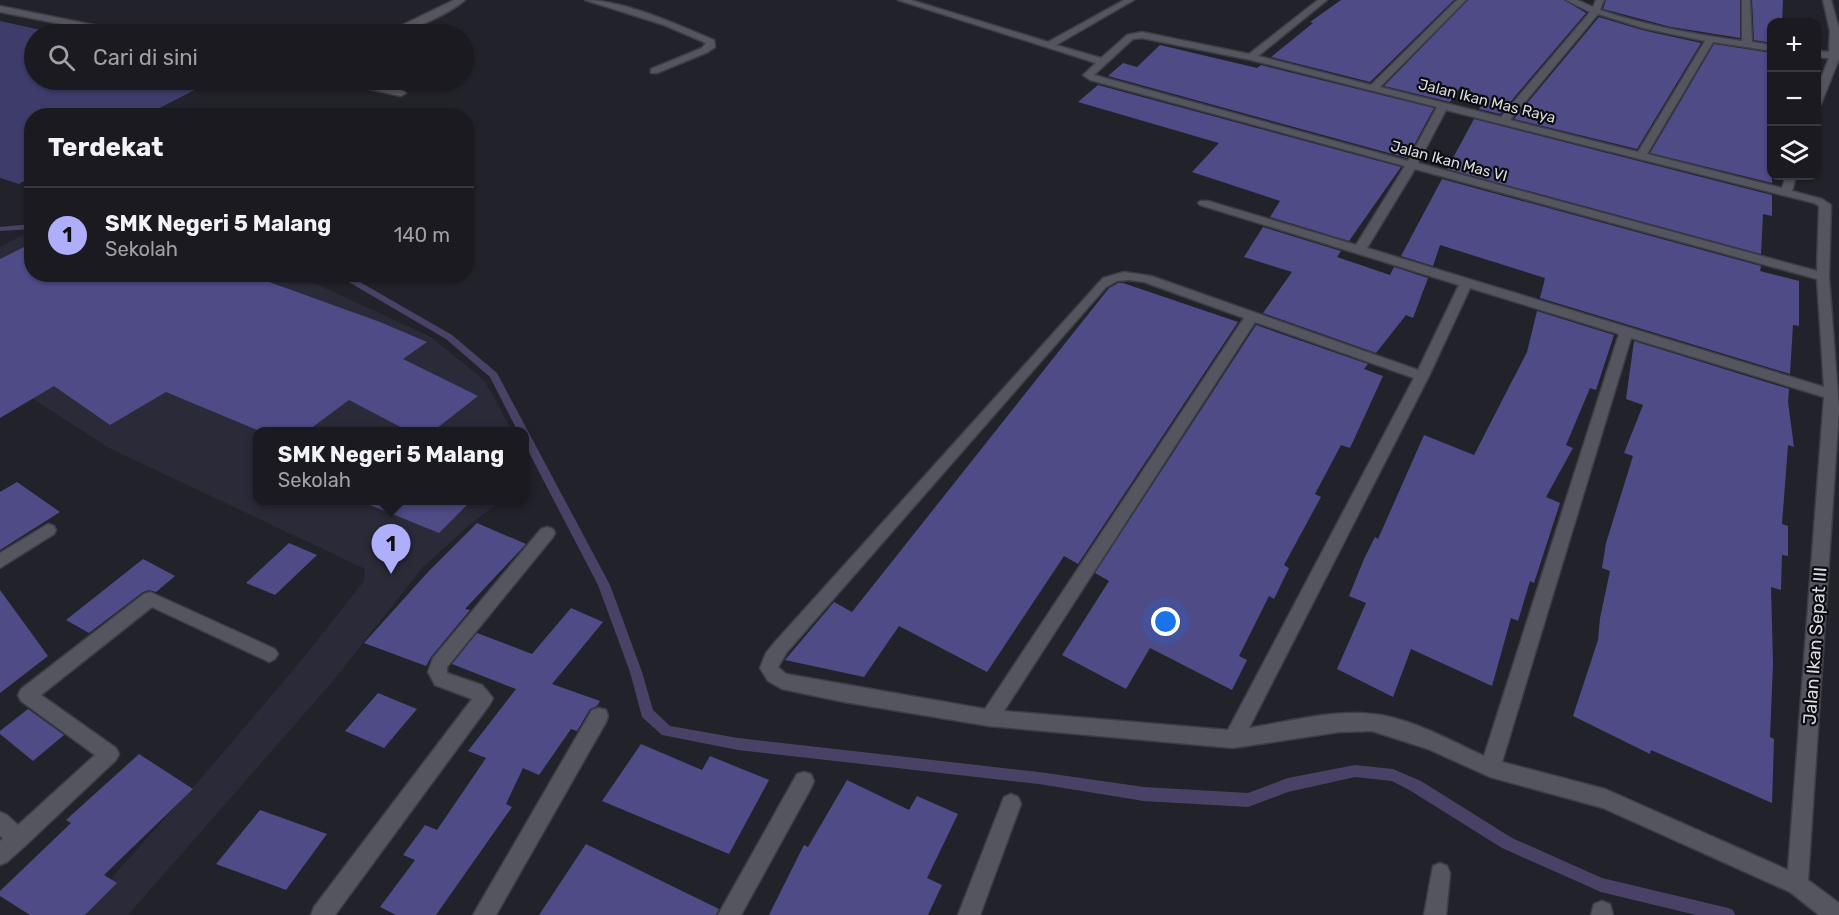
<!DOCTYPE html>
<html lang="id">
<head>
<meta charset="utf-8">
<style>
  body { margin:0; font-family:Rubik,sans-serif; background:#232329; color:#f1f3f6 }
  .controls { position:absolute; right:18px; top:18px; display:grid; overflow:hidden; border-radius:12px; box-shadow:0 2px 4px #0004 }
  .controls button { width:54px; height:54px; display:grid; place-items:center; padding:0; border:0; border-bottom:2px solid #38383e; background:#1a1a20; color:#f1f3f6; font:30px sans-serif }
  .you { position:absolute; left:1166px; top:622px; width:21px; height:21px; margin:-15px; border:4px solid #fff; border-radius:50%; background:#1a73e8; box-shadow:0 0 0 9px #1a73e833 }
  .badge { display:grid; place-items:center; width:39px; height:39px; border-radius:50%; background:#afaefa; color:#111; font-size:20px; font-weight:700 }
  .pin { position:absolute; translate:-50% -50px; filter:drop-shadow(0 2px 3px #0008) }
  .pin::after { content:''; position:absolute; top:32px; width:21px; height:18px; background:inherit; clip-path:polygon(0 0,100% 0,50% 100%) }
  .popup { position:absolute; left:253px; top:427px; width:276px; height:78px; box-sizing:border-box; display:grid; place-content:center; border-radius:12px; background:#1a1a20; filter:drop-shadow(0 2px 4px #0005); font-size:20px; white-space:nowrap; color:#9fa1a5 }
  .popup b { font-size:22px; color:#f1f3f6 }
  .popup::after { content:''; position:absolute; left:50%; top:100%; margin-left:-12px; border:12px solid transparent; border-top-color:#1a1a20 }
  .list { margin:0; padding:0; list-style:none }
  h2 { display:flex; justify-content:space-between; align-items:center; height:78px; margin:0; padding:0 24px; font-size:26px }
  h2 small { font-size:20px; font-weight:400; color:#9fa1a5 }
  .list li { display:grid; grid-template-columns:39px 1fr auto; gap:18px; align-items:center; box-sizing:border-box; height:96px; padding:0 24px; border-top:2px solid #38383e }
  .list b { display:block; font-size:22px; white-space:nowrap }
  .list p { margin:0; font-size:20px; white-space:nowrap; color:#9fa1a5 }
  .list em { font-size:20px; font-style:normal; color:#9fa1a5 }
  .icon { flex:none; width:33px; height:33px; fill:none; stroke:currentColor; stroke-width:2; stroke-linecap:round; stroke-linejoin:round }
  .map { position:relative; flex:none; width:1839px; height:915px; overflow:hidden }
  .search { position:absolute; background:#1a1a20; box-shadow:0 2px 4px #0004; left:24px; top:24px; width:450px; height:66px; display:flex; align-items:center; gap:15px; box-sizing:border-box; padding:0 21px; border-radius:33px; color:#9fa1a5; font-size:22px }
  .panel { position:absolute; background:#1a1a20; box-shadow:0 2px 4px #0004; left:24px; top:108px; width:450px; height:174px; border-radius:24px }
  .map>svg:first-child { display:block }
  .built { fill:#2a2a39 }
  .green { fill:#3e3c6a }
  .lines { fill:none; stroke-linecap:round; stroke-linejoin:round }
  .stream { fill:#4a4266; fill-rule:evenodd }
  .building { fill:#4f4b86 }
  .street-casing { stroke:#3d3d45; stroke-width:3 }
  .street { fill:#555560; fill-rule:evenodd }
  .labels { text-anchor:middle; dominant-baseline:central; stroke-width:4.5; stroke-linejoin:round; paint-order:stroke }
  .far-street-label { font-size:15px; fill:#dadbe1; stroke:#0c0c10 }
  .street-label { font-size:18px; fill:#dadbe1; stroke:#0c0c10 }
</style>
</head>
<body>
<div class="map">
<svg width="1839" height="915" viewBox="0 0 1839 915">
  <rect width="100%" height="100%" fill="#22222b"/>
  <!-- built -->
  <polygon class="built" points="28,232 31,232 32,274 297,275 431,337 485,381 512,431 258,432 258,500 501,501 474,521 423,567 333,681 128,915 78,915 211,767 304,657 364,581 365,569 111,449 28,396 0,414 0,247"/>
  <!-- green -->
  <polygon class="green" points="0,21 59,34 34,34 34,80 214,80 146,115 32,116 31,177 19,184 0,178"/>
  <g class="lines">
    <!-- stream -->
    <g class="stream">
      <polygon points="32,224 32,229 0,231 0,227"/>
      <polygon points="335,274 346,274 452,335 497,373 610,585 642,672 653,710 670,726 738,738 1039,772 1144,787 1248,793 1288,778 1355,765 1393,769 1421,781 1512,838 1602,878 1728,908 1733,910 1735,915 1696,915 1601,892 1502,848 1411,791 1392,781 1355,777 1288,792 1248,807 1144,801 1039,784 738,750 662,735 642,717 630,672 598,585 524,443 524,432 518,432 490,377 446,339"/>
    </g>
  </g>
  <!-- building -->
  <g class="building">
    <polygon points="1341,0 1454,0 1370,82 1271,57 1313,23 1310,22"/>
    <polygon points="1468,0 1564,0 1586,13 1500,114 1479,109 1484,100 1461,86 1450,102 1384,86"/>
    <polygon points="1606,0 1740,0 1740,38 1671,27 1618,13 1603,9"/>
    <polygon points="1752,0 1783,0 1782,22 1772,22 1772,43 1754,40"/>
    <polygon points="1599,17 1642,30 1701,43 1637,149 1514,119"/>
    <polygon points="1714,44 1772,53 1772,183 1650,153"/>
    <polygon points="1160,45 1257,68 1261,65 1434,108 1407,158 1108,76 1123,63 1137,67"/>
    <polygon points="1098,85 1401,167 1349,241 1270,217 1280,201 1192,172 1219,143 1078,102"/>
    <polygon points="1474,119 1772,195 1772,216 1763,214 1761,254 1447,169"/>
    <polygon points="1442,179 1761,266 1760,271 1799,281 1799,326 1793,325 1790,374 1540,298 1545,278 1440,245 1433,266 1401,256"/>
    <polygon points="1263,227 1341,251 1337,257 1390,275 1394,267 1428,278 1413,318 1406,315 1376,353 1263,313 1292,272 1244,257"/>
    <polygon points="32,243 32,274 247,274 380,322 427,342 403,359 478,396 432,432 410,432 349,400 306,432 262,432 166,392 110,425 54,386 0,418 0,259"/>
    <polygon points="1118,283 1123,283 1238,322 1078,564 1064,556 987,672 899,626 864,677 785,660 834,602 852,612 1109,288"/>
    <polygon points="1537,311 1614,335 1596,390 1590,388 1566,445 1573,448 1546,497 1560,503 1534,583 1530,581 1518,621 1511,618 1492,686 1411,649 1393,697 1337,669 1366,603 1349,596 1364,559 1375,537 1378,539 1424,435 1474,455 1527,352"/>
    <polygon points="1256,325 1368,364 1364,369 1383,376 1350,448 1341,445 1315,494 1321,497 1284,565 1289,568 1274,599 1269,596 1239,656 1247,660 1232,690 1150,648 1126,689 1062,655 1109,581 1095,573"/>
    <polygon points="1634,341 1789,389 1788,402 1794,447 1788,445 1782,524 1788,526 1788,556 1782,555 1781,590 1771,587 1773,664 1770,737 1774,739 1772,803 1651,750 1650,754 1573,716 1598,640 1600,618 1610,571 1602,568 1606,543 1633,456 1624,453 1643,405 1626,399"/>
    <polygon points="17,482 60,512 0,550 0,492"/>
    <polygon points="360,501 471,501 439,533"/>
    <polygon points="477,523 526,544 465,609 470,610 431,657 426,666 364,643 428,572"/>
    <polygon points="289,543 317,555 275,595 246,583"/>
    <polygon points="143,559 175,576 156,592 149,590 143,592 89,633 66,620"/>
    <polygon points="0,590 48,656 0,693"/>
    <polygon points="571,608 603,622 552,684 600,701 597,706 590,709 577,731 571,729 539,775 523,768 506,804 512,807 436,915 396,915 380,907 415,860 403,855 425,825 437,830 486,758 468,751 516,689 452,664 477,633 532,654"/>
    <polygon points="378,693 417,709 384,748 345,731"/>
    <polygon points="28,709 64,735 33,761 0,734 0,731"/>
    <polygon points="641,744 702,770 710,756 769,780 729,854 602,801"/>
    <polygon points="139,754 193,789 104,875 117,883 85,915 30,915 0,896 0,891 71,823 66,820"/>
    <polygon points="847,780 909,810 917,796 958,814 927,878 942,885 928,915 769,915 804,845 808,847"/>
    <polygon points="260,810 327,834 286,890 216,864"/>
    <polygon points="586,844 719,909 716,915 539,915"/>
  </g>
  <g class="lines">
    <!-- street casing -->
    <g class="street-casing">
      <g id="street">
        <path d="M454,0h11c-15,13 -61,36 -81,34z"/>
        <path d="M585,0c39,0 93,25 129,40l1,7 -7,5 -51,21h-6v-4l51,-21 4,-5 -42,-18z"/>
        <path d="M898,0h13l137,42 76,-42h10l-78,45 45,13 26,-23 15,-3 107,22 69,-54h9l-69,56 113,29 86,-85h9l-86,87 121,30 89,-105 -24,-12h11l16,7 3,-7h8l-4,10c47,16 94,24 142,31v-41h8l2,42 20,3v6l-59,-9 -66,112 135,34 4,-12h10l-4,15 30,8 9,6 -2,72 10,132 -31,471 31,23v12h-20l-29,-23 -187,-84 -113,-31 -62,-28 -56,-18 -33,1 -106,16 -244,-22 -145,-24 -62,-13 -14,-8 -8,-13 6,-15 9,-11 328,-364 21,-6 27,4 267,94 41,-85 -259,-80 -2,-2 2,-2h8l148,44 49,-79 -315,-86 -7,-5 13,-12zM1598,14l45,14 62,13 -67,111 -128,-32zM1142,38l109,22 186,47 -29,54 -314,-86 39,-36zM1446,110l368,93 5,3 -2,65 -399,-108zM1415,169l402,110 7,108 -457,-139zM1129,280l15,2 100,36 -259,391 -199,-35 -8,-7 9,-15 319,-365 11,-6zM1470,288l149,46 -135,422c-33,-15 -75,-39 -112,-42 -38,-5 -86,8 -123,14l180,-352zM1255,322l159,56 -186,352 -224,-19zM1631,338l193,59 -36,473 -183,-81 -103,-27z"/>
        <polygon points="1823,0 1831,0 1839,29 1839,59 1821,104 1816,107 1816,90 1829,58 1816,57 1816,51 1829,52 1830,31"/>
        <polygon points="0,6 123,31 128,34 112,34 0,12"/>
        <polygon points="329,80 347,80 401,90 406,93 401,96"/>
        <polygon points="48,524 54,526 56,530 54,534 0,568 0,553"/>
        <polygon points="547,527 553,529 555,533 553,537 447,667 447,673 482,685 493,698 490,704 335,915 311,915 314,907 472,699 435,685 428,672 433,658 541,529"/>
        <polygon points="150,592 275,649 278,654 275,659 269,662 263,659 152,607 41,695 116,748 119,754 116,760 25,846 7,862 0,865 0,841 3,838 0,836 0,812 7,815 18,825 95,755 21,701 18,695 21,689 144,594"/>
        <polygon points="599,708 606,710 608,716 606,722 496,915 473,915 592,710"/>
        <polygon points="804,772 811,774 814,781 811,788 741,915 718,915 797,774"/>
        <polygon points="1011,794 1018,797 1021,804 980,915 958,915 1004,797"/>
        <polygon points="1440,863 1447,866 1450,873 1446,915 1424,915 1433,866"/>
        <polygon points="1602,901 1610,904 1613,915 1591,915 1594,904"/>
      </g>
    </g>
    <!-- street -->
    <use href="#street" class="street"/>
  </g>
  <g class="labels">
    <!-- far-street labels -->
    <g class="far-street-label">
      <text transform="translate(1487 101) rotate(14)">Jalan Ikan Mas Raya</text>
      <text transform="translate(1449 161) rotate(15)">Jalan Ikan Mas VI</text>
    </g>
    <!-- street labels -->
    <g class="street-label">
      <text transform="translate(1815 646) rotate(-86)">Jalan Ikan Sepat III</text>
    </g>
  </g>
</svg>
<div class="controls">
<button>+</button>
<button>−</button>
<button><svg class="icon" aria-label="layers" viewBox="0 0 24 24"><path d="M12 4l9 5-9 5-9-5zM3 14l9 5 9-5"/></svg></button>
</div>
<div class="you"></div>
<div class="pin badge" style="left:391px;top:574px">1</div>
<div class="popup"><b>SMK Negeri 5 Malang</b>Sekolah</div>
<div class="search"><svg class="icon" aria-label="search" viewBox="0 0 24 24"><circle cx="10" cy="10" r="6"/><path d="M15 15l6 6"/></svg>Cari di sini</div>
<section class="panel">
<h2>Terdekat<small></small></h2>
<ul class="list">
<li><span class="badge">1</span><div><b>SMK Negeri 5 Malang</b><p>Sekolah</p></div><em>140 m</em></li>
</ul>
</section>
</div>
</body>
</html>
